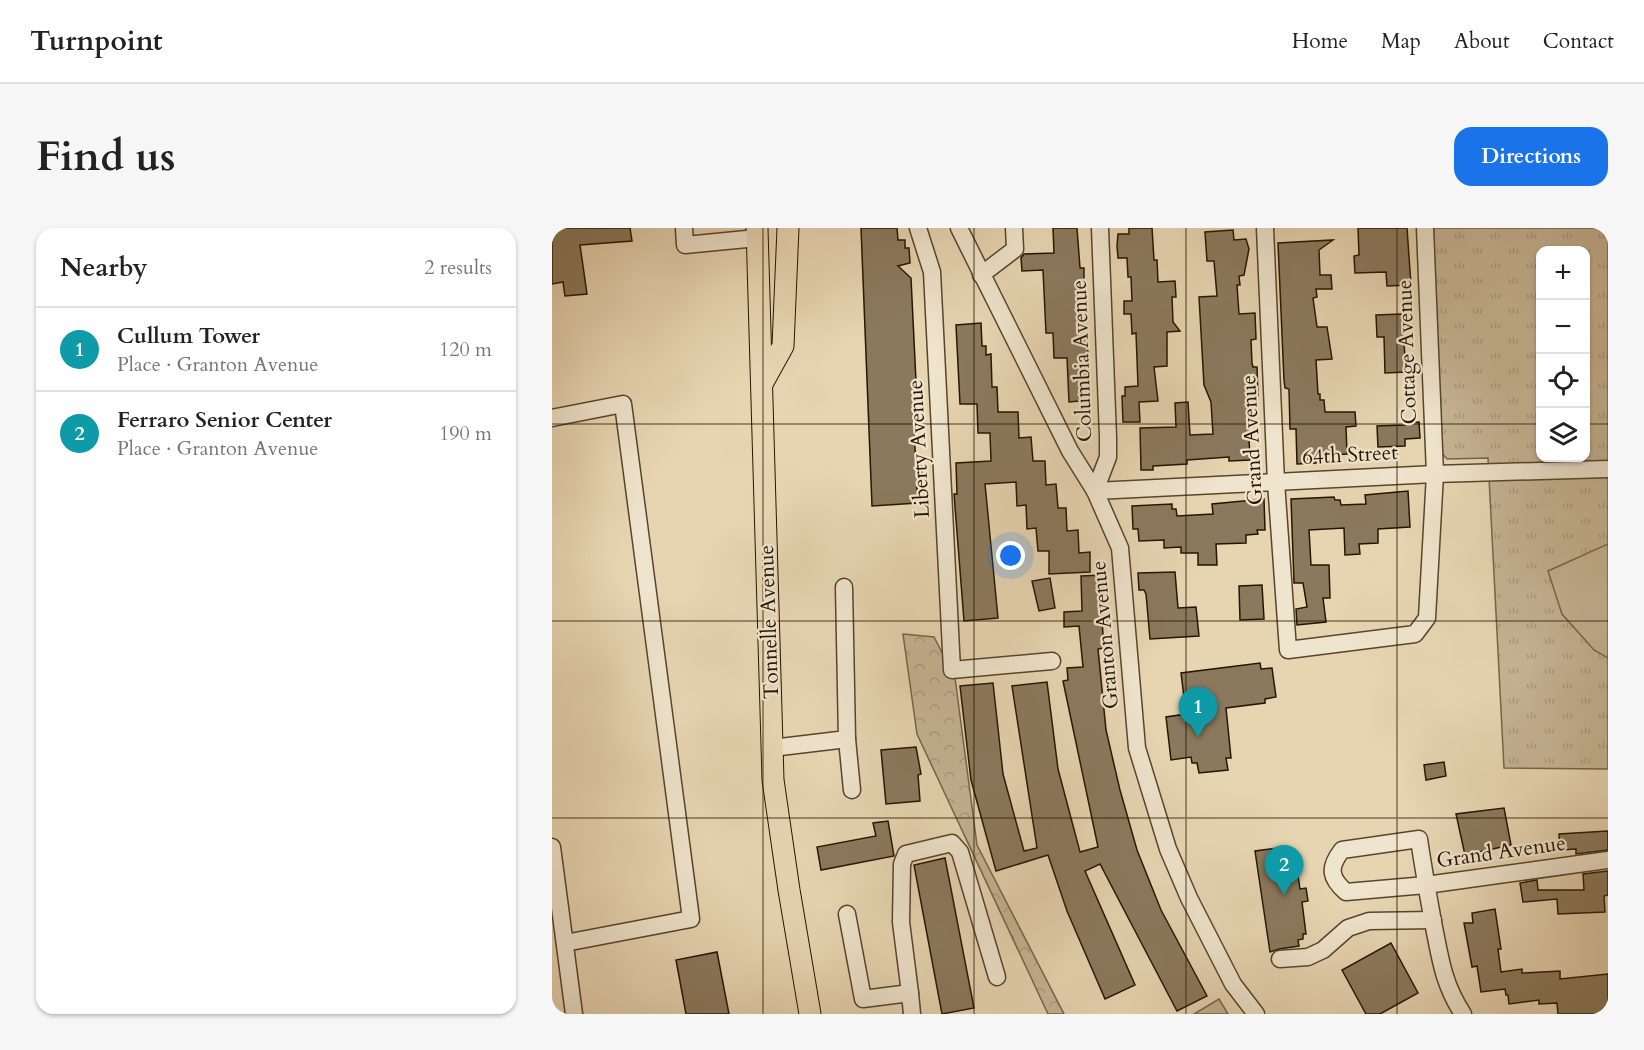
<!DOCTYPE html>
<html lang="en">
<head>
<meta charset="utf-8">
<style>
  body { margin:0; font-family:Cardo,serif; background:#f6f6f6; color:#222 }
  .controls { position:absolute; right:18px; top:18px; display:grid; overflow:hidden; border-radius:12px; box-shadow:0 2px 4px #0004 }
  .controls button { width:54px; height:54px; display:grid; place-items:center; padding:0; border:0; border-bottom:2px solid #e0e0e0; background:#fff; color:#222; font:30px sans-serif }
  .you { position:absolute; left:459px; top:328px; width:21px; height:21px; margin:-15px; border:4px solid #fff; border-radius:50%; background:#1a73e8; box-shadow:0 0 0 9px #1a73e833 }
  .badge { display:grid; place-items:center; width:39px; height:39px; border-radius:50%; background:#1a73e8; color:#fff; font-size:20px; font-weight:700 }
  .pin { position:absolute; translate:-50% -50px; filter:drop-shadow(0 2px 3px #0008) }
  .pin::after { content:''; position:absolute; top:32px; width:21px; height:18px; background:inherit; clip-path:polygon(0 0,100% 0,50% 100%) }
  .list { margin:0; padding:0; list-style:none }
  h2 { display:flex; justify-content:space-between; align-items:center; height:78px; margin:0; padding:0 24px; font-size:26px }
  h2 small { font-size:20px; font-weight:400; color:#767676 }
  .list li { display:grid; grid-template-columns:39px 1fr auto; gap:18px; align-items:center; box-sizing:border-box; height:84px; padding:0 24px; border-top:2px solid #e0e0e0 }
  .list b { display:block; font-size:22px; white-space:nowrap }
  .list p { margin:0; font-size:20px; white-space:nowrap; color:#767676 }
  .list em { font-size:20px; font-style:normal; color:#767676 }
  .icon { flex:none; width:33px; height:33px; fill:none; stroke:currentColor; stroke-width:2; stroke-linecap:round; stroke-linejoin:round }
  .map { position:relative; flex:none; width:1056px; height:786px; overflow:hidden; border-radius:18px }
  header { display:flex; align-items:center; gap:36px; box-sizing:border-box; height:84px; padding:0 30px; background:#fff; border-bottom:2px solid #e0e0e0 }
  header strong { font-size:28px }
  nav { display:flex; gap:33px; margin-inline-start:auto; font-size:21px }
  .intro { display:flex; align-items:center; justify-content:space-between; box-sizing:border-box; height:144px; padding:0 36px }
  h1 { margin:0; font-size:42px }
  .button { padding:15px 27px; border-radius:18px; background:#1a73e8; color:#fff; font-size:21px; font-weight:700 }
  main { display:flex; gap:36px; padding:0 36px }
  aside { flex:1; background:#fff; border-radius:18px; box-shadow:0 2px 4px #0004 }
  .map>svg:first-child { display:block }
  .forest { fill:url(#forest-crowns); stroke:#76644a; stroke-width:1.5 }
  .park { fill:url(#park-tufts); stroke:#76644a; stroke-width:1.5; fill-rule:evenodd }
  .pitch { fill:#c6b494; stroke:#76644a; stroke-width:1.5 }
  .building { fill:#8b795d; stroke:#271500; stroke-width:1.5 }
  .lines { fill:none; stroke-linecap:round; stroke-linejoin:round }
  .minor-casing { stroke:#57452c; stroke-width:19 }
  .major-casing { stroke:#271500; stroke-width:23 }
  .minor { stroke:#efe4cd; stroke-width:16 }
  .major { stroke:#e7d5b2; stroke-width:21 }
  .grid { fill:none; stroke:#271500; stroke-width:1.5; stroke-opacity:0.55 }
  .labels { text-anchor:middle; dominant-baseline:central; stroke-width:4.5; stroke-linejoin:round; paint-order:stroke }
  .street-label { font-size:21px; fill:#271500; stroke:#efe4cd }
</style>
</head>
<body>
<header>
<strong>Turnpoint</strong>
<nav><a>Home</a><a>Map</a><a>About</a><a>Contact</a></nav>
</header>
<div class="intro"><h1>Find us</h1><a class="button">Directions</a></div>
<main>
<aside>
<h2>Nearby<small>2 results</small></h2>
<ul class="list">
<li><span class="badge" style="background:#0f9aa8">1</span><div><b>Cullum Tower</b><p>Place · Granton Avenue</p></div><em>120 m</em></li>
<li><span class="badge" style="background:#0f9aa8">2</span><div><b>Ferraro Senior Center</b><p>Place · Granton Avenue</p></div><em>190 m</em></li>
</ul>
</aside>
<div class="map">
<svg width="1056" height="786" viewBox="0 0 1056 786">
  <defs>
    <pattern id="forest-crowns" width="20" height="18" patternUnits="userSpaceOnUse" patternTransform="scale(1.5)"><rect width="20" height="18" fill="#c6b494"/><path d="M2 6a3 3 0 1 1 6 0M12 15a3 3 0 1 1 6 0" fill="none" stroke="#aa9a7e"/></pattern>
    <pattern id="park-tufts" width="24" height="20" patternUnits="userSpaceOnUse" patternTransform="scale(1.5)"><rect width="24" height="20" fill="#c6b494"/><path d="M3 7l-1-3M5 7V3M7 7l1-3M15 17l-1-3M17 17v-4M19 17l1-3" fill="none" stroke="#aa9a7e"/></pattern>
  </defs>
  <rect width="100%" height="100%" fill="#e7d5b2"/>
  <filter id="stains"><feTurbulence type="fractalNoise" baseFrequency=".00333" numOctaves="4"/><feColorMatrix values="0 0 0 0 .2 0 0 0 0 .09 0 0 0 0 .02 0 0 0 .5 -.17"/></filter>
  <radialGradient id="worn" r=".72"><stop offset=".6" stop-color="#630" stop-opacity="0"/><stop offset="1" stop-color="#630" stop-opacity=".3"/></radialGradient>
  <!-- forest -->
  <g class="forest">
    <polygon points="351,406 382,409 403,450 425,617 512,786 496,786 365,506"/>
    <polygon points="667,771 676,786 642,786"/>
  </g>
  <!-- park -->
  <path class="park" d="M880,0h176v541l-104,-1 -16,-310 -41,1 -6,-7zM988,22h46v208h-46z"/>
  <!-- pitch -->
  <polygon class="pitch" points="1056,316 1056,430 1042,422 1010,386 996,343"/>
  <!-- building -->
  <g class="building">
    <polygon points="0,0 78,0 80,13 28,17 35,66 13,68 11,54 0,56"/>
    <polygon points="309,0 345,0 346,12 353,12 353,20 357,20 358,35 346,38 359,50 366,195 362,196 363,221 365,238 369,238 371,257 365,258 366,275 320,278"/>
    <polygon points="501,0 525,0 528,40 532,40 532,55 525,56 527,108 535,108 538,172 517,174 515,130 502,130 501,105 494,105 491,42 470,43 469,30 472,26 502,25"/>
    <polygon points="577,0 600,0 602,32 605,32 606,54 623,53 624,69 620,69 621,94 628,103 615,104 615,138 602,139 606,173 587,174 588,194 571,194 570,168 573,168 573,159 586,158 584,105 580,106 579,86 572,86 572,73 580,73 579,49 576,49 575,30 566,30 565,18 566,6 577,6"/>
    <polygon points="806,0 855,0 859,57 835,58 834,44 803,45 802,28 807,27"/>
    <polygon points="681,2 682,12 694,11 697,21 692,47 687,48 688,57 685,57 687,86 703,85 704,111 699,112 700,135 701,139 705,139 706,168 695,169 698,232 677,233 677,229 635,232 635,236 601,238 601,242 589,242 588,200 624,199 623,175 636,174 638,207 661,206 659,174 652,157 647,69 665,68 662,33 655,33 653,4"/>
    <polygon points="781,12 767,22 768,47 779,47 780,61 764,61 765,69 761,70 765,99 775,99 780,131 764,132 766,166 768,166 768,172 772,172 773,184 803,184 804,198 794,199 795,226 763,228 764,235 745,236 744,201 738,201 737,161 733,160 732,152 726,15"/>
    <polygon points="850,86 854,144 833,145 832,109 825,109 824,87"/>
    <polygon points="429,95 430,118 434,118 434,127 439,126 440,159 445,159 446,184 466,184 467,210 479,209 481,233 493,233 494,257 504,256 506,280 514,280 515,303 526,302 527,325 538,324 538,344 497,346 497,323 486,323 484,300 475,301 474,277 465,278 464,254 433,256 446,390 412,393 402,266 405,266 404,235 439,233 438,205 426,205 425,176 408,176 404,97"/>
    <polygon points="867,194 868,210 853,211 853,218 826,219 825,198 853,197 853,195"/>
    <polygon points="856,263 858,299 826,301 826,315 807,316 808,326 793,327 792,300 757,302 759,337 777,337 778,370 771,370 774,394 745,397 744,381 755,379 751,355 742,355 739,271 782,269 783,272 788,272 789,277 814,276 813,267"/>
    <polygon points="712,271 713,302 705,302 706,306 694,307 694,315 664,316 665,337 646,337 646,325 629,325 629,319 612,320 612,312 587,313 586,301 581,301 580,278 620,276 620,281 624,281 625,288 661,286 660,276"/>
    <polygon points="623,344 626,380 644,379 647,408 598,411 594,366 592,362 587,362 586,345"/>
    <polygon points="551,347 551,363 548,364 552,420 546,421 554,502 568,562 585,622 609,682 655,768 625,783 548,636 533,643 583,757 553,771 515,683 496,627 444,643 419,552 408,458 441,455 451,546 472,623 485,620 460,458 495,454 506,541 528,624 546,619 511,453 516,452 515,440 531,439 527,398 512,399 512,384 530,383 529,348"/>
    <polygon points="498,350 503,380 487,383 480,353"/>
    <polygon points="710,357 712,391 688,392 687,358"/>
    <polygon points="708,435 709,441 720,440 724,469 713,471 713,475 674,480 679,530 674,530 676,542 647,545 645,535 640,535 639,529 619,532 614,489 634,486 629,445"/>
    <polygon points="364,519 369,546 366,547 368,573 334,576 329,522"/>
    <polygon points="892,534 894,548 874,552 872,537"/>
    <polygon points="952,580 959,617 913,627 904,586"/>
    <polygon points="336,593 342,628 269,642 265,619 324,608 321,595"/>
    <polygon points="1056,603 1056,622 1024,626 1024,621 1008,622 1007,606"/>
    <polygon points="733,619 734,624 739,623 740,628 743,628 748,661 754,660 756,673 750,674 754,706 751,706 751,711 746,712 747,718 727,721 718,724 703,623"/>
    <polygon points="393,630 422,780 390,786 362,637"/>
    <polygon points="1056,643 1056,667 1052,668 1053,684 1006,686 1005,671 971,674 968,655 985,652 986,662 1032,662 1031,646"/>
    <polygon points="943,681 949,721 946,721 949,744 970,741 970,745 1008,743 1008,751 1056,746 1056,786 1006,786 1005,775 987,776 987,772 957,776 956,767 954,767 953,761 929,764 925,738 920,739 912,695 921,695 920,685"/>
    <polygon points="839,715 866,765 828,786 814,786 790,742"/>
    <polygon points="165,724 177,786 134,786 124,732"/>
  </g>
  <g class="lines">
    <!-- minor casing -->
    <g class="minor-casing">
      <g id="minor">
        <polyline points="132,0 133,17 205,10"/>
        <polyline points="366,0 380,44 400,442 500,433"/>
        <polyline points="407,0 518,223 543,263 568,320 585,520 616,621 637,670 681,756 704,786"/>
        <polyline points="713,0 724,254 736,422 863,406 875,390 883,246 873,0"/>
        <polyline points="429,47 463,21 462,0"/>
        <polyline points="0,190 71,176 139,691 13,715"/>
        <polyline points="543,263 883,246 1056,241"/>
        <polyline points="543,263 556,229 556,209 548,0"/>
        <polyline points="295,511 300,562"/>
        <polyline points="220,520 295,511 292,359"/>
        <polyline points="0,619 22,786"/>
        <polyline points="295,686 311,771 358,765 360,786"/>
        <polyline points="728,731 756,729 771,722 796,700 817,693 881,692"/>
        <polyline points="358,765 349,694 350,636 354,626 400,615 408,624 445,749"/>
        <path d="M911,786c-20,-30 -23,-57 -30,-92 -5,-28 -10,-55 -14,-83l-77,11c-14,18 -12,28 4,42l80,-7 182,-25"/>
      </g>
    </g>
    <!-- major casing -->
    <g class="major-casing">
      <g id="major">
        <polyline points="205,0 221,552 237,662 258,786"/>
        <polyline points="210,156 231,118 236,0"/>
      </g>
    </g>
    <!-- minor -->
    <use href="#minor" class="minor"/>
    <!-- major -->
    <use href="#major" class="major"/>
  </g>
  <!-- grid -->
  <path class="grid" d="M211,0v786M422,0v786M634,0v786M845,0v786M0,196h988M1034,196h22M0,393h1056M0,590h1056"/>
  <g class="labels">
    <!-- street labels -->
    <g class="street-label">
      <text transform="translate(855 124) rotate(-92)">Cottage Avenue</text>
      <text transform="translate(530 133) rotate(-92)">Columbia Avenue</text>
      <text transform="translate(700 212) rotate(-93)">Grand Avenue</text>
      <text transform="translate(367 221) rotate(-93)">Liberty Avenue</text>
      <text transform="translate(798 227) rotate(-3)">64th Street</text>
      <text transform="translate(217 394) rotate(-92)">Tonnelle Avenue</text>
      <text transform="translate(553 407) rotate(-95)">Granton Avenue</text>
      <text transform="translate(949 624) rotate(-8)">Grand Avenue</text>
    </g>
  </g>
  <rect width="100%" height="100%" filter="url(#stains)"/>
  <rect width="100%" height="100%" fill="url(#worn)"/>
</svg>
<div class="controls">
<button>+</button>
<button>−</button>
<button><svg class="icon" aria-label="locate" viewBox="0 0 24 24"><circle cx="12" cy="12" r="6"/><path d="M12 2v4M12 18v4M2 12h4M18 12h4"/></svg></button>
<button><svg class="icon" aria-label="layers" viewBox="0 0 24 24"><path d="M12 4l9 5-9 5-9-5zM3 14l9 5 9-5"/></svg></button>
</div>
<div class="you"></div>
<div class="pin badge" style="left:646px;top:509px;background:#0f9aa8">1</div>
<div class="pin badge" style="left:732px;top:667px;background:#0f9aa8">2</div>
</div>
</main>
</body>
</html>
